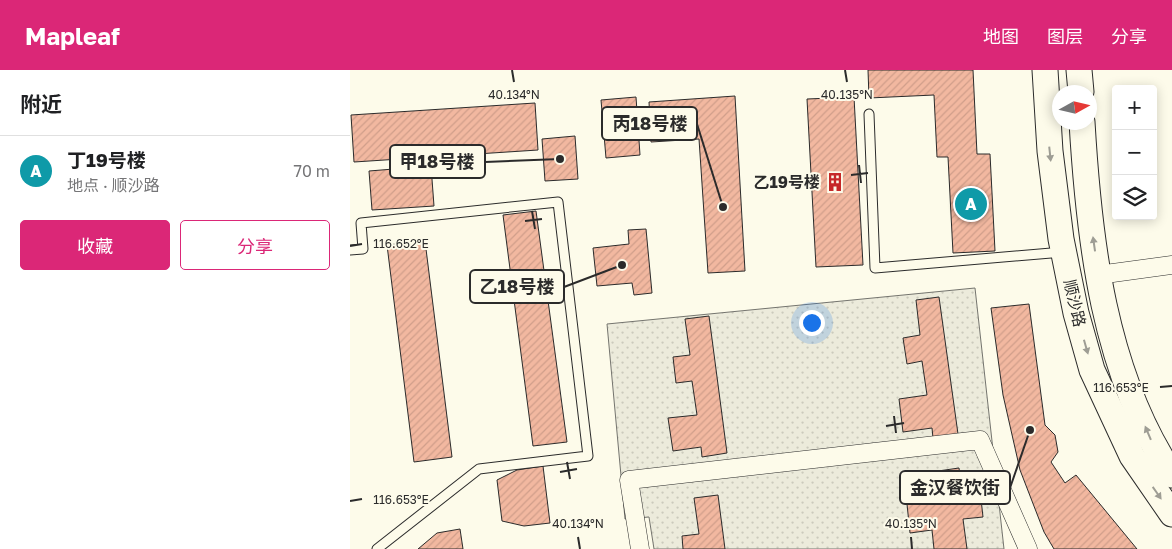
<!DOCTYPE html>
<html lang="zh">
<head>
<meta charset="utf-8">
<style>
  body { margin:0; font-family:"Golos Text","Noto Sans SC",sans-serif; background:#f2f2f2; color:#202124 }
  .controls { position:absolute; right:15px; top:15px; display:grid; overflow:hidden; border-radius:5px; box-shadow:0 2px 12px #0003 }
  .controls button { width:45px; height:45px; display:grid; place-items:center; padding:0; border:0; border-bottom:1px solid #e0e0e0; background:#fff; color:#202124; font:25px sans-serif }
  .compass { position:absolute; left:702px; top:15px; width:45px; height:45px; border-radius:50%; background:#fff; box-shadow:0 2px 12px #0003; rotate:82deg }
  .you { position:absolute; left:461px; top:252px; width:18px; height:18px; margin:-12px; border:4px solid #fff; border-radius:50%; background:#1a73e8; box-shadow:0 0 0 8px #1a73e833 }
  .badge { display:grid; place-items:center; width:32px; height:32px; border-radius:50%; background:#db2777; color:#fff; font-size:16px; font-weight:700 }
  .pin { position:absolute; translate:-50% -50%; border:2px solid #fff; box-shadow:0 1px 5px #0006 }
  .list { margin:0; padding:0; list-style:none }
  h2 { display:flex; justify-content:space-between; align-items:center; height:65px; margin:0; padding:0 20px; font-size:21px }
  h2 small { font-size:16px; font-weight:400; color:#757577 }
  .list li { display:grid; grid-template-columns:32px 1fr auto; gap:15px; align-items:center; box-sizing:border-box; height:70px; padding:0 20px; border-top:1px solid #e0e0e0 }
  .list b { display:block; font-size:19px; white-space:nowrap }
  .list p { margin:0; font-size:16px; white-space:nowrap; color:#757577 }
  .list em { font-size:16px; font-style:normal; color:#757577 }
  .actions { display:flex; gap:10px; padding:15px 20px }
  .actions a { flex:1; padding:11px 0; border:1px solid #db2777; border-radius:5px; text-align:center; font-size:18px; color:#db2777 }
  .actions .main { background:#db2777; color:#fff }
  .icon { flex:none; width:28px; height:28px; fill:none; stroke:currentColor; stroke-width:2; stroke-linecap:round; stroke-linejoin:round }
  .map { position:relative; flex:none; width:822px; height:479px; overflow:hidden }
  header { display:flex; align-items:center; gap:30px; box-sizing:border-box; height:70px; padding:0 25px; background:#db2777; color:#fff }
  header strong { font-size:24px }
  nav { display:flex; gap:28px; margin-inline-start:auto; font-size:18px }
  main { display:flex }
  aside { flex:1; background:#fff }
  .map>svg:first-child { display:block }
  .garden { fill:url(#garden-dots); stroke:#74746e }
  .building { fill:url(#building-hatch); stroke:#2b2b2b }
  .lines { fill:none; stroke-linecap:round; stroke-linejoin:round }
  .lane-casing { stroke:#2b2b2b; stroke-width:11 }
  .street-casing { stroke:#2b2b2b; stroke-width:19 }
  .secondary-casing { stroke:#2b2b2b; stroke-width:27 }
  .lane { stroke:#fdfbea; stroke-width:9 }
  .street { stroke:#fdfbea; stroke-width:18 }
  .secondary { stroke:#fdfbea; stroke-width:25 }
  .oneway { fill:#9e9d94 }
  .ticks { fill:none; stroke:#2b2b2b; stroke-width:2 }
  .labels { text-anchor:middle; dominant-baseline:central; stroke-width:4; stroke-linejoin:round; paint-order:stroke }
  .poi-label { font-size:16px; font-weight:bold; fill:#2b2b2b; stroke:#fdfbea; text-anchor:end }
  .street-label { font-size:16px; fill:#2b2b2b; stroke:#fdfbea }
  .ticks-label { font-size:12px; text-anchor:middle; fill:#2b2b2b; stroke:#fdfbea; stroke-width:4; stroke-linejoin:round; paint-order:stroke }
  .leader { fill:none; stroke:#2b2b2b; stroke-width:2 }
  .callout-dot { fill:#2b2b2b; stroke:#fdfbea; stroke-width:2 }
  .callout { fill:#fdfbea; stroke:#2b2b2b; stroke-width:2 }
  .callout-label { font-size:18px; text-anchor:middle; font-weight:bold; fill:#2b2b2b }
</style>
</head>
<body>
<header>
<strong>Mapleaf</strong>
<nav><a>地图</a><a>图层</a><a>分享</a></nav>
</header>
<main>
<aside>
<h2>附近<small></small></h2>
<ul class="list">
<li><span class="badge" style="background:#0f9aa8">A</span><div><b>丁19号楼</b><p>地点 · 顺沙路</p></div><em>70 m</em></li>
</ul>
<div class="actions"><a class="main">收藏</a><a>分享</a></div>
</aside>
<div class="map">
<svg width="822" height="479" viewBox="0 0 822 479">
  <defs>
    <pattern id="garden-dots" width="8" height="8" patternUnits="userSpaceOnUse" patternTransform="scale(1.25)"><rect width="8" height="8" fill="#ecebdb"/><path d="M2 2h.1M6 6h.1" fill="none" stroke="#cbcabc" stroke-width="1.8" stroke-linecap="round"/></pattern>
    <pattern id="building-hatch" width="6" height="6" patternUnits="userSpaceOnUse" patternTransform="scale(1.25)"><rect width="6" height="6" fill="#f2b8a0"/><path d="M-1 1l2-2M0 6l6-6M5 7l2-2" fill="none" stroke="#d09e8a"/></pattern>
  </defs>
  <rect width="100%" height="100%" fill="#fdfbea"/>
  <!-- garden -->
  <polygon class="garden" points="625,218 654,479 304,479 299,447 275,449 257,254"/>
  <!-- building -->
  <g class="building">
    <polygon points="518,0 623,0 627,84 640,84 645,181 603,183 598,87 587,87 584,25 519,28"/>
    <polygon points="385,26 395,201 358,203 349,69 301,72 299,32"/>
    <polygon points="286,27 290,85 256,88 251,30"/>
    <polygon points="504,27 513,195 466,197 457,29"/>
    <polygon points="185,33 188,80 4,92 1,45"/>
    <polygon points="225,66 228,109 195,111 192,69"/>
    <polygon points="81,96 84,136 22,140 19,101"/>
    <polygon points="186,141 217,372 183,376 153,145"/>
    <polygon points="296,159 302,223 284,225 282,213 247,216 243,178 279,174 278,160"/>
    <polygon points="75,171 102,387 64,392 37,175"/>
    <polygon points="589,227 608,364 583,368 582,358 553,362 549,329 577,325 572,291 557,294 553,268 570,265 566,230"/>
    <polygon points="679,234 695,355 705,365 708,382 701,392 715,413 726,405 787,479 704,479 694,462 670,400 653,325 641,238"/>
    <polygon points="359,246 377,383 352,387 351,377 323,381 318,348 347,345 342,311 326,313 323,287 340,285 335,249"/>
    <polygon points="193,396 200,453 174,456 152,451 147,410 167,400"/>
    <polygon points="609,398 613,431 631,429 633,447 613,449 617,479 584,479 582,460 560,463 557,434 577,432 574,403"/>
    <polygon points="368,425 375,479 333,479 332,466 349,464 344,428"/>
    <polygon points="110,459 113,479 68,479 87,463"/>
  </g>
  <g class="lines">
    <!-- lane casing -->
    <g class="lane-casing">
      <g id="lane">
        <polyline points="519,44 525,198 713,182"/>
        <polyline points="0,180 13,179 11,153 208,132 238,386 129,399 27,479"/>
      </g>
    </g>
    <!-- street casing -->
    <g class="street-casing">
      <g id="street">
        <polyline points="748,205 822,195"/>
        <polyline points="290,479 279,410 630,370 678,479"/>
      </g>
    </g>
    <!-- secondary casing -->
    <g class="secondary-casing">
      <g id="secondary">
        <polyline points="695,0 700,81 711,169 726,243 742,300 782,386 822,444"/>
        <polyline points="729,0 731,22"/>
        <path d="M732,52c7,120 22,251 90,353"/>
      </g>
    </g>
    <!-- lane -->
    <use href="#lane" class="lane"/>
    <!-- street -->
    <use href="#street" class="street"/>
    <!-- secondary -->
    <use href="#secondary" class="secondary"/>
  </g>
  <!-- one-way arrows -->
  <defs><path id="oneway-solid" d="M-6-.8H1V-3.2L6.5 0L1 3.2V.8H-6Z" transform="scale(1.25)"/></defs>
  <g class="oneway">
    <use href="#oneway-solid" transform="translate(700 84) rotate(84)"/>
    <use href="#oneway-solid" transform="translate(744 174) rotate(-98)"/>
    <use href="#oneway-solid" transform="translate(736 277) rotate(74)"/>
    <use href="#oneway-solid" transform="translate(798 363) rotate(-113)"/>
    <use href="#oneway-solid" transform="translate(807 423) rotate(55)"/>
  </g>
  <!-- ticks -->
  <path class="ticks" d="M162,0l2,12M495,0l2,12M509,95l2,18M501,105l17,-2M182,141l3,18M175,151l17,-2M0,176l12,-2M810,317l12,-1M544,346l2,17M536,356l18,-3M217,392l3,17M210,402l17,-3M0,431l12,-2M228,467l2,12M561,467l1,12"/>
  <!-- icons -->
  <defs>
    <g id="building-bare" transform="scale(1.5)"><path d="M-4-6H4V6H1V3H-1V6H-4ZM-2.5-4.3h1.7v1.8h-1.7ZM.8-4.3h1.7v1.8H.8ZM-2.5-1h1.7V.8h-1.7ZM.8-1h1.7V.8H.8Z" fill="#c62828" stroke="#fdfbea" stroke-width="2.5" paint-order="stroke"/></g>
  </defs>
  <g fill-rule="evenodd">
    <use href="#building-bare" x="485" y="112"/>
  </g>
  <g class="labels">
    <!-- poi labels -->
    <g class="poi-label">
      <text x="470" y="112">乙19号楼</text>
    </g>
    <!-- street labels -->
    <g class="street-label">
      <text transform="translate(725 233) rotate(77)">顺沙路</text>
    </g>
  </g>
  <g class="ticks-label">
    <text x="164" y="29">40.134°N</text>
    <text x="497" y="29">40.135°N</text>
    <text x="51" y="178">116.652°E</text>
    <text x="771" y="322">116.653°E</text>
    <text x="51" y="434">116.653°E</text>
    <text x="228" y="458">40.134°N</text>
    <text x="561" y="458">40.135°N</text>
  </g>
  <!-- callouts -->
  <path class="leader" d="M373 137L347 54M210 89L135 92M272 195L214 217M680 360L660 418"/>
  <g class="callout-dot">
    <circle cx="373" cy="137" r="5"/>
    <circle cx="210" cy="89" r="5"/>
    <circle cx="272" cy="195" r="5"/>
    <circle cx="680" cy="360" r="5"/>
  </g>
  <g class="callout">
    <rect x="252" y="37" width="95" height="33" rx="5"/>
    <rect x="40" y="75" width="95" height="33" rx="5"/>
    <rect x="120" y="200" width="94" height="33" rx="5"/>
    <rect x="550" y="401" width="110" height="33" rx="5"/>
  </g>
  <g class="callout-label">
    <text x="300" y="60">丙18号楼</text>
    <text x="87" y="98">甲18号楼</text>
    <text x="167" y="223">乙18号楼</text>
    <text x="605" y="424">金汉餐饮街</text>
  </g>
</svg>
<div class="controls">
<button>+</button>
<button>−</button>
<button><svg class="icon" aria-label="layers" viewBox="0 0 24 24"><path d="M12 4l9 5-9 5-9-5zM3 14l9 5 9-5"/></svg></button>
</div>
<svg class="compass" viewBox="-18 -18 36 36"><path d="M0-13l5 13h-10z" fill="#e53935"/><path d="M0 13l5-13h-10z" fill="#757577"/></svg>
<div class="you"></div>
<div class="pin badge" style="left:621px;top:134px;background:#0f9aa8">A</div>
</div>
</main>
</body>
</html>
